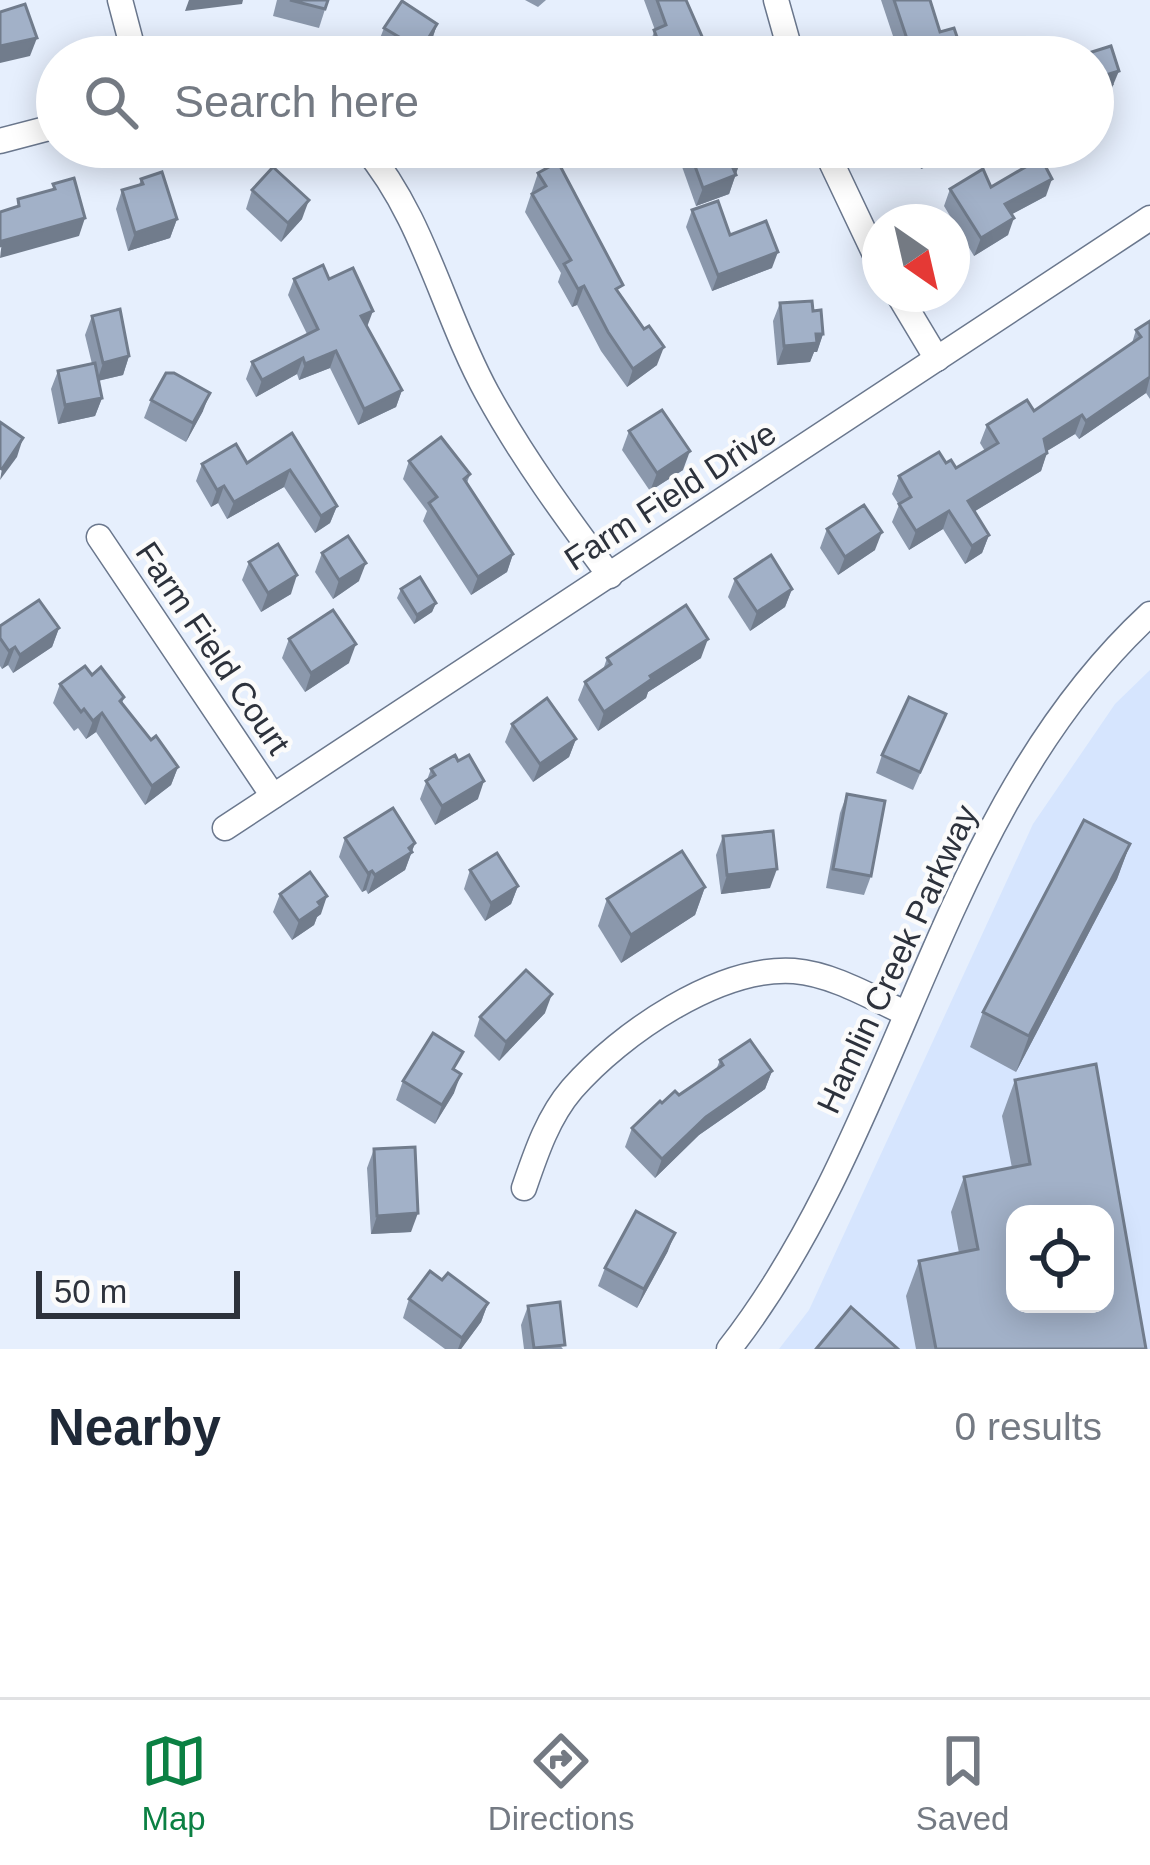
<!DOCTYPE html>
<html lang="en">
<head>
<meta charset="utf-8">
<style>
  body { margin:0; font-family:Arial,sans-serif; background:#f2f2f3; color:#1f2937 }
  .controls { position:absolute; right:36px; bottom:36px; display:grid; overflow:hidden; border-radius:24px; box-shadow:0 6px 30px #0003 }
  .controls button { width:108px; height:108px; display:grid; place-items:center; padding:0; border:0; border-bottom:3px solid #e0e1e3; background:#fff; color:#1f2937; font:60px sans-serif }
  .compass { position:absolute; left:862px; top:204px; width:108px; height:108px; border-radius:50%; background:#fff; box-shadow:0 6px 30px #0003; rotate:146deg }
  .scale { position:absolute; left:36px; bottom:30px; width:204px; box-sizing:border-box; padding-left:12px; border:6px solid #2d323c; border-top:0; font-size:33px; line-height:42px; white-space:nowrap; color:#2d323c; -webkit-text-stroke:9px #fbfbfb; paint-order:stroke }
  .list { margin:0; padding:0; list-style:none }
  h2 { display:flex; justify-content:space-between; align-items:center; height:156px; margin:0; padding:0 48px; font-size:51px }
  h2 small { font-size:39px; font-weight:400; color:#747a83 }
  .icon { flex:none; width:66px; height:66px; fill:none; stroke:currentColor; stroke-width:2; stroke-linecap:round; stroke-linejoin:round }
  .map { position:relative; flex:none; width:1150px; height:1349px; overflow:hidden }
  .search { position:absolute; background:#fff; box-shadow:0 6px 30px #0003; left:36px; right:36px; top:36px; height:132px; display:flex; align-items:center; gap:30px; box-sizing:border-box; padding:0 42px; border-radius:66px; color:#747a83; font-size:45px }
  .sheet { height:348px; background:#fff }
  nav { display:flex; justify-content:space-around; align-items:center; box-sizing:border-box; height:168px; border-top:3px solid #e0e1e3; background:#fff; font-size:33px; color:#747a83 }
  nav a { display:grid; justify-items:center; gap:6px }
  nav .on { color:#0b8043 }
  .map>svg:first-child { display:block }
  .built { fill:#d6e5fe; fill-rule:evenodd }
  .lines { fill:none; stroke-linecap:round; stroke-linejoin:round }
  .minor-casing { stroke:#6a778d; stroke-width:27 }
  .minor { stroke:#fff; stroke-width:24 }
  .wall { fill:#8b98ac }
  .shaded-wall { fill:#717c8c }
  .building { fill:#a2b1c8; stroke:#717c8c; stroke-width:3; fill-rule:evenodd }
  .labels { text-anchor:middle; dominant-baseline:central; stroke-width:9; stroke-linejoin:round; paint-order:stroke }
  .street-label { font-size:33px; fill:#2d323c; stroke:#fbfbfb }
</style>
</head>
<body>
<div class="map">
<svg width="1150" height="1349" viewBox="0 0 1150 1349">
  <rect width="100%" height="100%" fill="#e6effd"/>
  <!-- built -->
  <path class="built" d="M1150,670v679h-371l30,-39 224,-486 82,-120zM1015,1214h90v90h-90z"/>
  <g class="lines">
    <!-- minor casing -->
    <g class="minor-casing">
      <g id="minor">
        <polyline points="120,0 135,57"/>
        <polyline points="776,0 792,57"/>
        <polyline points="0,141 57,126"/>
        <path d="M364,147c60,70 79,166 123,246 35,64 79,124 123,183"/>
        <polyline points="824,147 880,265"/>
        <polyline points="898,294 937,359"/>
        <polyline points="99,537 273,796"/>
        <polyline points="225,828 1150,218"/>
        <path d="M524,1188c12,-35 24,-71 48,-99 49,-56 147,-123 222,-118 38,3 77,26 111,42"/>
        <path d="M729,1349c175,-224 207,-537 421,-735"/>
      </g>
    </g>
    <!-- minor -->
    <use href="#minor" class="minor"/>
  </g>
  <!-- wall -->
  <g class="wall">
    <polygon points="277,0 328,0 319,28 273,16"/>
    <polygon points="525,0 546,0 538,7"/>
    <polygon points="644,0 686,0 711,57 650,57 647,49 655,30"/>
    <polygon points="881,0 930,0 940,32 964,57 900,57"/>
    <polygon points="437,24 431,43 422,57 395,57 377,46 384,28"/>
    <polygon points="675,147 734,147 740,162 729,194 696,206"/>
    <polygon points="912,147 960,147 957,153 921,169"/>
    <polygon points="538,173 620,294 657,365 627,387 601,351 577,305 572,307 558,282 561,273 525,212"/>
    <polygon points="141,179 177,219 170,238 128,251 116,209 122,190 139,185"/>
    <polygon points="991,187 1046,196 1012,214 1008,235 974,256 944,206 950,189"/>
    <polygon points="252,190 302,219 281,242 246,209"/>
    <polygon points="692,210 730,235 772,268 712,291 686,227"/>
    <polygon points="294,279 329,279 367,327 402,390 396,407 358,425 330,368 299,380 297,374 256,397 246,379 252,362 307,334 288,295"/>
    <polygon points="780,303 823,334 817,352 814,352 810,362 777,365 773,321"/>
    <polygon points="92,316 129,356 123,375 98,381 102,398 95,416 58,424 51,389 58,371 92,364 85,335"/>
    <polygon points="1150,321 1150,399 1146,393 1079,439 1075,434 1047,451 1041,471 975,511 989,535 982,553 965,564 943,529 909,550 892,522 899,505 892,494 899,476 946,463 956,468 985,451 980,443 987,425 1034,411 1132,343 1136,330"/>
    <polygon points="151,400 203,411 186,442 144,418"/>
    <polygon points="629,431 683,470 650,491 622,450"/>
    <polygon points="292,433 337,506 330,523 315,533 284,487 227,519 218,503 211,507 196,481 202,464 247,463"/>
    <polygon points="409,461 470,474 467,483 513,554 507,572 471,595 423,521 427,511 403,479"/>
    <polygon points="827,529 875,550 838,575 820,548"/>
    <polygon points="322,553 359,581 333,599 315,572"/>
    <polygon points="249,562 291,594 261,612 242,580"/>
    <polygon points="735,579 792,589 785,607 750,631 728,597"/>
    <polygon points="401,589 436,603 432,612 414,624 397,598"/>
    <polygon points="0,626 59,628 52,647 13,673 8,665 2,669 0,666"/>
    <polygon points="289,639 349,663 305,692 282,658"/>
    <polygon points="607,658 701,658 648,692 646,698 598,731 578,700 585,682 603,670"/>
    <polygon points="92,675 124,697 122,704 151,740 178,767 171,785 145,805 96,732 86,739 78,728 74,731 53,703 60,684"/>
    <polygon points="946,714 913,790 876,773 882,755"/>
    <polygon points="512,724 576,739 569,757 533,782 505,742"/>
    <polygon points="431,769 478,799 435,825 420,799"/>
    <polygon points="847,794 871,876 864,895 826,888 840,813"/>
    <polygon points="723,836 770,888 721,894 716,855"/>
    <polygon points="345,838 415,843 405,870 368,894 366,890 362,892 339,857"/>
    <polygon points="1130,844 1117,879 1016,1072 970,1047 983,1012"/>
    <polygon points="470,870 518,886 511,904 485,921 464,889"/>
    <polygon points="705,887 695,915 621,963 598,926 607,899"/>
    <polygon points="280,894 321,914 317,917 314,925 292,940 273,912"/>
    <polygon points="545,1013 499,1061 474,1036 480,1017"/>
    <polygon points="720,1060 772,1071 765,1089 699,1135 655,1178 625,1147 632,1128 662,1103 679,1095 716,1070"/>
    <polygon points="456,1071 454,1093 435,1124 396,1100 403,1081"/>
    <polygon points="1015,1080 1146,1349 916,1349 906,1296 919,1261 959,1253 951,1212 964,1177 1012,1168 1002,1116"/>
    <polygon points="374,1149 411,1232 371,1234 367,1168"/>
    <polygon points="668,1251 637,1308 598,1286 605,1268"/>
    <polygon points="442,1280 488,1303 481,1322 461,1349 445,1349 403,1318 409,1299"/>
    <polygon points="528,1306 563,1349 524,1349 521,1325"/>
  </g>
  <!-- shaded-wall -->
  <g class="shaded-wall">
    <polygon points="189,0 243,0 242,4 185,11"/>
    <polygon points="437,24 431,43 422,57 418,57"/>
    <polygon points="37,38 30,56 0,63 0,46"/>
    <polygon points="1119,71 1106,102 1093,106 1093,90 1109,74"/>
    <polygon points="935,147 960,147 957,153 921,169 928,150"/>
    <polygon points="740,162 729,194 696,206 703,188 732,166"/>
    <polygon points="1052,179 1046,196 999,221 1005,204"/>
    <polygon points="309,200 302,219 281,242 288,223"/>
    <polygon points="85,218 79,236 0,258 2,241"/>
    <polygon points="1014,218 1008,235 974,256 981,238"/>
    <polygon points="177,219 170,238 128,251 135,233"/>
    <polygon points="778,252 772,268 712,291 718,275"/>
    <polygon points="584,286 577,305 572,307 578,289"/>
    <polygon points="373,311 367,327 361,316"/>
    <polygon points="816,334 823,334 817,352 814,352 810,362 777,365 784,346"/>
    <polygon points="664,347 657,365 627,387 633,369"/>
    <polygon points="336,351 330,368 299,380 305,364"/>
    <polygon points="129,356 123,375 97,381 103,363"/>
    <polygon points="303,358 297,374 256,397 262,380"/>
    <polygon points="1150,377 1146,393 1079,439 1086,421"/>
    <polygon points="402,390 396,407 358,425 364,409"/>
    <polygon points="210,393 203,411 186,442 193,423"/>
    <polygon points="102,398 95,416 58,424 65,405"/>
    <polygon points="1082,415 1075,434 1037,457 1044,439"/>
    <polygon points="23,438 17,457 0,480 2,469"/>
    <polygon points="690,451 683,470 650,491 657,473"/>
    <polygon points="1047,453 1041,471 962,519 968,501"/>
    <polygon points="290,470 284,487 227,519 234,502"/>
    <polygon points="224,486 218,503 211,507 217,490"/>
    <polygon points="337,506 330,523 315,533 321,516"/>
    <polygon points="949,511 943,529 909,550 916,531"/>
    <polygon points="882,532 875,550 838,575 845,557"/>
    <polygon points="989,535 982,553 965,564 972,546"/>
    <polygon points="513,554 507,572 471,595 478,577"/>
    <polygon points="366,563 359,581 333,599 339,580"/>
    <polygon points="297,575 291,594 261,612 268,593"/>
    <polygon points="792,589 785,607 750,631 757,612"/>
    <polygon points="436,603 432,612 414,624 417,615"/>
    <polygon points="59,628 52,647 13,673 20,655"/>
    <polygon points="708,639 701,658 648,692 646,698 598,731 604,712 650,676"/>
    <polygon points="356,644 349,663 305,692 311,673"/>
    <polygon points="15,647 8,665 2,669 9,651"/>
    <polygon points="102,713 96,732 86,739 93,721"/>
    <polygon points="576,739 569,757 533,782 540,764"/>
    <polygon points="178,767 171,785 145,805 152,786"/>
    <polygon points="484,781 478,799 435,825 442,806"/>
    <polygon points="415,843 405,870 368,894 375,875"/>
    <polygon points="1130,844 1117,879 1016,1072 1029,1036"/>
    <polygon points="777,869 770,888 721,894 727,875"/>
    <polygon points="372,871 366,890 362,892 368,873"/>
    <polygon points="518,886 511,904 485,921 491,903"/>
    <polygon points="705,887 695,915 621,963 631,935"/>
    <polygon points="327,896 321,914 317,917 314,925 292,940 299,921"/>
    <polygon points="552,994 545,1013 499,1061 506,1042"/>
    <polygon points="772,1071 765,1089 699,1135 655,1178 662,1159 706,1117"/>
    <polygon points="461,1074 454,1093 435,1124 442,1105"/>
    <polygon points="418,1213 411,1232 371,1234 377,1216"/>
    <polygon points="675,1233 668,1251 637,1308 644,1289"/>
    <polygon points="488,1303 481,1322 461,1349 458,1349 462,1338"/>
  </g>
  <!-- building -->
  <g class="building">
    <polygon points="290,0 328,0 325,9"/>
    <polygon points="657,0 686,0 711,57 664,57 654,30 666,25"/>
    <polygon points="894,0 930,0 940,32 954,28 964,57 913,57"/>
    <polygon points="402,1 437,24 421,50 384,28"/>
    <polygon points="25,4 37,38 0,46 0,12"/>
    <polygon points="1111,46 1119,71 1109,74 1112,84 1093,90 1093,57 1076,57"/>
    <polygon points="688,147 734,147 740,162 732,166 736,175 703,188"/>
    <polygon points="1041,158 1052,179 1005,204 1014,218 981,238 950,189 983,169 991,187"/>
    <polygon points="558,162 623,285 616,289 644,329 649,326 664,347 633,369 608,332 584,286 578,289 564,264 571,260 532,194 546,186 538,173"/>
    <polygon points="273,167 309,200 288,223 252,190"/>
    <polygon points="162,172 177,219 135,233 122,190 143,184 141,179"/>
    <polygon points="74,178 85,218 2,241 3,245 0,246 0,212 19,206 18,199 55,189 53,184"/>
    <polygon points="718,201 730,235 766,221 778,252 718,275 692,210"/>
    <polygon points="323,265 329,279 353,268 373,311 361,316 402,390 364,409 336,351 305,364 303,358 262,380 252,362 318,329 294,279"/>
    <polygon points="812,301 813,311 821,310 823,334 816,334 817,343 784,346 780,303"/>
    <polygon points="120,309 129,356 103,363 92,316"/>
    <polygon points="1150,321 1150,377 1086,421 1082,415 1044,439 1047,453 968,501 989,535 972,546 949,511 916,531 899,504 911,497 899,476 939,452 946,463 951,460 956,468 998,443 987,425 1027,400 1034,411 1141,337 1136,330"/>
    <polygon points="95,363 102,398 65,405 58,371"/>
    <polygon points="166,373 174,373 210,393 193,423 151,400"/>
    <polygon points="662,410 690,451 657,473 629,431"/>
    <polygon points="0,422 23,438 2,469 0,468"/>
    <polygon points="292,433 337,506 321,516 290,470 234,502 224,486 217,490 202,464 236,444 247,463"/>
    <polygon points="441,437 470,474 464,479 513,554 478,577 429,503 437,497 409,461"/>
    <polygon points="864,505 882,532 845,557 827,529"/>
    <polygon points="348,536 366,563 339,580 322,553"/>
    <polygon points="278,544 297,575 268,593 249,562"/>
    <polygon points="771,555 792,589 757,612 735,579"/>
    <polygon points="420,577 436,603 417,615 401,589"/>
    <polygon points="39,600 59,628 20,655 15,647 9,651 0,638 0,626"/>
    <polygon points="686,605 708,639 650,676 652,679 604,712 585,682 611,664 607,658"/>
    <polygon points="333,610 356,644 311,673 289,639"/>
    <polygon points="85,666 92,675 101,667 124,697 120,701 151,740 156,736 178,767 152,786 102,713 93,721 84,709 81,712 60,684"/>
    <polygon points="909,697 946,714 920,772 882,755"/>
    <polygon points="547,698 576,739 540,764 512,724"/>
    <polygon points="455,755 458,761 469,755 484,781 442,806 426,781 435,775 431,769"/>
    <polygon points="847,794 885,801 871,876 833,869"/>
    <polygon points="393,808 415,843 409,848 412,852 375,875 372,871 368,873 345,838"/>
    <polygon points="1084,820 1130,844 1029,1036 983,1012"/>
    <polygon points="773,831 777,869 727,875 723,836"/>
    <polygon points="682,851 705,887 631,935 607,899"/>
    <polygon points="497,853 518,886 491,903 470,870"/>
    <polygon points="310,872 327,896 318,902 321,906 299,921 280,894"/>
    <polygon points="526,970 552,994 506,1042 480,1017"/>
    <polygon points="433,1033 463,1052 453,1069 461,1074 442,1105 403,1081"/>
    <polygon points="750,1040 772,1071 706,1117 662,1159 632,1128 660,1101 662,1103 675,1091 679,1095 723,1065 720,1060"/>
    <path d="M1096,1064l50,285h-210l-17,-88 59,-12 -14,-72 66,-13 -15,-84zM1015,1214h90v90h-90z"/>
    <polygon points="415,1147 418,1213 377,1216 374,1149"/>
    <polygon points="636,1211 675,1233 644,1289 605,1268"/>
    <polygon points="430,1271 442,1280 448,1273 488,1303 462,1338 409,1299"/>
    <polygon points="560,1302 565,1345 534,1348 528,1306"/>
    <polygon points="851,1307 898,1349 816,1349"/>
  </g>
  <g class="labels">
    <!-- street labels -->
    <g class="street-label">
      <text transform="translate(670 496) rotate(-33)">Farm Field Drive</text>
      <text transform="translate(213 648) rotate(56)">Farm Field Court</text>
      <text transform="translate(897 959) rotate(-65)">Hamlin Creek Parkway</text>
    </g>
  </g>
</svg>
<div class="controls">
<button><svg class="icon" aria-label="locate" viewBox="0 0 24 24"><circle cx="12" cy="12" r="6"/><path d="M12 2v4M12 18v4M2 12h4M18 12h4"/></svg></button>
</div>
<svg class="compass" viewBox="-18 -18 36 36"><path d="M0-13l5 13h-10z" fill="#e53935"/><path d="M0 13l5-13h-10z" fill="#747a83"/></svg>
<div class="scale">50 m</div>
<div class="search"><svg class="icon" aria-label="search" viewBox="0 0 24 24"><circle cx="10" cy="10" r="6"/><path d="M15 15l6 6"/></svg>Search here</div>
</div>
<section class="sheet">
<h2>Nearby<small>0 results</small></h2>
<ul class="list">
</ul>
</section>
<nav>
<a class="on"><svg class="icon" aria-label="map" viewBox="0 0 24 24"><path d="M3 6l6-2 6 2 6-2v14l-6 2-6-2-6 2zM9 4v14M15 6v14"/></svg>Map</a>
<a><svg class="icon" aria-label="directions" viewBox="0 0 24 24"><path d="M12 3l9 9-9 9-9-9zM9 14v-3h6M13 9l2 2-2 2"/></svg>Directions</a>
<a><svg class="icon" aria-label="saved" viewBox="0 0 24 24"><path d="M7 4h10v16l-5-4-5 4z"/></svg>Saved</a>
</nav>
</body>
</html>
